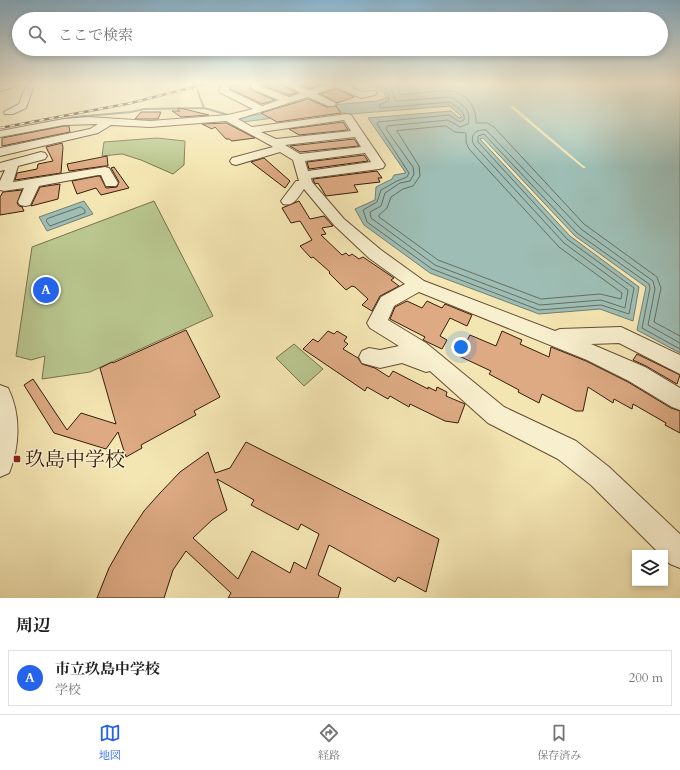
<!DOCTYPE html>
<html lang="ja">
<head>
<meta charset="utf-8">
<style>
  body { margin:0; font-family:Cardo,"Noto Serif JP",serif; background:#f6f6f6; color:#222 }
  .controls { position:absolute; right:12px; bottom:12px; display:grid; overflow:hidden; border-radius:0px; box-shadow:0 2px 6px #0003 }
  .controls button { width:36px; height:36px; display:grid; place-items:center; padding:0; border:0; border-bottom:1px solid #e0e0e0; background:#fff; color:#222; font:20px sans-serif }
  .you { position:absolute; left:461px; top:347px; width:14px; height:14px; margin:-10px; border:3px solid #fff; border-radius:50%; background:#1a73e8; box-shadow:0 0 0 6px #1a73e833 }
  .badge { display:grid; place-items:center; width:26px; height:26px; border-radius:50%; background:#2563eb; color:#fff; font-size:13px; font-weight:700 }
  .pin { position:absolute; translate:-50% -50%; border:2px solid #fff; box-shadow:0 1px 4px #0006 }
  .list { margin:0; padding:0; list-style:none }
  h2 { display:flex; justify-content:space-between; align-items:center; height:52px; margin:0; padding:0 16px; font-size:17px }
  h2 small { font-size:13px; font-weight:400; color:#767676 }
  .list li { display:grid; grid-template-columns:26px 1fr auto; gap:12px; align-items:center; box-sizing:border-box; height:56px; margin:0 8px 8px; padding:0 8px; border:1px solid #e0e0e0; border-radius:0px }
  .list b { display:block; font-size:15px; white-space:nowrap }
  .list p { margin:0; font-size:13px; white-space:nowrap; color:#767676 }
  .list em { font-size:13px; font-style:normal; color:#767676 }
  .icon { flex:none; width:22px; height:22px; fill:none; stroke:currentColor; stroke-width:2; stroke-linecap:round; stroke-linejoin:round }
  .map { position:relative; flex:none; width:680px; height:598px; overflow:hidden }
  .search { position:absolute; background:#fff; box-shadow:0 2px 6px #0003; left:12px; right:12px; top:12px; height:44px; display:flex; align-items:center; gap:10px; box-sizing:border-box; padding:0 14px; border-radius:22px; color:#767676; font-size:15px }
  .sheet { height:116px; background:#fff }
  nav { display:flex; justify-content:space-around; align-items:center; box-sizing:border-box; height:56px; border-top:1px solid #e0e0e0; background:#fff; font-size:11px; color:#767676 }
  nav a { display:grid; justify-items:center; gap:2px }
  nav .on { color:#2563eb }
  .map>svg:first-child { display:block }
  .green { fill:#b9c68e; stroke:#78714c }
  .water { fill:#9ebeb5; stroke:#757d70 }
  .pier { fill:#f4e6b3 }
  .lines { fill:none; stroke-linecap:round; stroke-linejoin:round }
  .shore { stroke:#6a6d5f; stroke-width:1 }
  .stream { stroke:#757d70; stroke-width:2 }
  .building { fill:#ddaa83; stroke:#371c09; fill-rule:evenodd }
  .minor-casing { stroke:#664e34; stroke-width:2 }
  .minor { fill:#f8efce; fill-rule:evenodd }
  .rail-casing { stroke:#371c09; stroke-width:2.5 }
  .rail { stroke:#f8efce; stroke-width:1.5; stroke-dasharray:5; stroke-linecap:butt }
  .poi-dot { fill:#8f2418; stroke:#f8efce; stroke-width:1.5 }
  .labels { text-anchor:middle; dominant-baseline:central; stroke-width:3; stroke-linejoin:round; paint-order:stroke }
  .near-poi-label { font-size:20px; fill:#371c09; stroke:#f8efce; text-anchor:start }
</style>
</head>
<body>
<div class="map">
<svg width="680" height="598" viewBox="0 0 680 598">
  <rect width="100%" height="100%" fill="#f4e6b3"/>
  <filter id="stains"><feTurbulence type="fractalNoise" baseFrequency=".005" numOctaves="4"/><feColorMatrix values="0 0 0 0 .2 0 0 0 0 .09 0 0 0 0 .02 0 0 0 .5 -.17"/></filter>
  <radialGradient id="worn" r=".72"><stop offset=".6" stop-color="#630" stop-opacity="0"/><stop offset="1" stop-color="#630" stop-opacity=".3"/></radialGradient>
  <!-- green -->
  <g class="green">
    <polygon points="157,138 185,141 184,165 173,174 141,160 122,154 102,156 104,142"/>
    <polygon points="154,201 213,316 90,372 42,379 45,356 31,360 16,356 32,247"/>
    <polygon points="294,344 323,369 304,386 276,358"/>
  </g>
  <!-- water -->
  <g class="water">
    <polygon points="362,83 680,83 680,353 637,330 646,287 575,236 483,138 480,139 570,236 639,287 633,321 600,309 539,314 430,273 364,225 355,209 375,200 376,187 392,179 394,175 406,173 368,118 451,111 459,118 462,117 450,106 350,114 332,111 242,122 238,120 241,117 310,107 377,101 386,98 384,92"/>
    <polygon points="84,201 93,214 47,231 39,217"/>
  </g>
  <!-- pier -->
  <polygon class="pier" points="513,106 586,168 583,168 510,107"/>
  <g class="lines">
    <!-- shore -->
    <g class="shore">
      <path d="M372,83l14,6 3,7 -1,5 -9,4 1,3 70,-6c6,5 16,9 14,18l-4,2 -11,-7 -71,7 -1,2 32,49 -2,4 -10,4 -16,9 -4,12 -14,8 4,12 65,47 107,41 62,-5 28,9 5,-26 -67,-49 -89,-97v-6l6,-2 93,99 72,51 1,4 -8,40 38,21"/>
      <path d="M385,83l6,5 5,13 55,-4c11,8 21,12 17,27l-8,3 -12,-7 -61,6 -1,3 27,38 1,7 -4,7 -10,2 -15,10 -4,13 -11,6 1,6 64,47 105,40 61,-5 24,8 3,-18 -64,-47 -90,-98c-5,-10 2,-16 12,-15l95,99 72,52 2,8 -7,36 32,18"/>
      <path d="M395,83l6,12c14,-1 37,-5 50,-4 16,2 26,18 25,32h11l7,4 90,97 73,53 4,11 -7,34 26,14"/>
      <polygon points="446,126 455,132 466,133 466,142 469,149 559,247 622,293 621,299 600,294 541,299 438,260 379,217 379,215 387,208 391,197 403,189 413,186 420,176 419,166 397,131"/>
      <polygon points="81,207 85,210 85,213 50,226 46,221 47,219"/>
    </g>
    <!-- stream -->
    <g class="stream">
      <polyline points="196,85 197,83"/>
      <polyline points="197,89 204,108"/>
      <polyline points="44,123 75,117 131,112 144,109 204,108 232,116"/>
    </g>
  </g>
  <!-- building -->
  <g class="building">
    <polygon points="233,83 250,83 250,88 251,90 275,100 262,104 230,89"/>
    <polygon points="262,83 279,83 297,93 289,95 262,85"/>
    <polygon points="296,83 325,83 310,88"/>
    <polygon points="336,89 354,97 337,103 321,94"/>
    <polygon points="308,99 327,107 336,106 341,113 277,122 261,113"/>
    <polygon points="178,108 184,109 209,115 181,117 172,111 180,111 178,110"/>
    <polygon points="141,112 161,112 158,119 135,119"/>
    <polygon points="343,122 348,130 299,135 289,129"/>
    <polygon points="226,123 255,138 232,141 229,139 226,139 215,127 212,129 202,124"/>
    <polygon points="64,126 69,126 70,132 2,146 2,138"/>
    <polygon points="354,139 359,146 300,152 290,146"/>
    <polygon points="62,143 63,147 61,173 15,180 17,173 37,169 38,164 53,161 46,147"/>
    <polygon points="364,155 368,161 309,169 307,162"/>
    <polygon points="107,156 108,166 105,166 69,171 67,164"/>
    <polygon points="264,158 290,181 285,188 251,162"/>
    <polygon points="114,167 129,188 101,195 96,188 77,194 72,181 98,176 100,176 106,188 117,187 119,182 111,168"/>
    <polygon points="377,171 382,178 378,178 380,182 354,185 358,192 326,196 318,183 315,184 313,179"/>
    <polygon points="60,184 58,199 31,206 40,187"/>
    <polygon points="22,190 17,203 19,206 23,207 22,207 24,211 0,215 0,197 3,192"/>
    <polygon points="299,201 310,219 324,216 333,226 322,228 326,234 321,235 342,255 346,253 349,256 352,254 359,259 363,257 394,278 391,280 399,286 380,296 372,311 362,305 368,299 355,287 352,286 346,290 329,273 330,272 313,257 311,258 300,246 312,240 300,221 291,223 282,208"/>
    <polygon points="407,301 422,308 427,301 442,308 445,304 472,315 467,326 450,318 440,336 447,340 442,349 423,340 425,337 390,319 395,307"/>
    <polygon points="186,330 220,397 194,411 196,415 141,445 142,448 126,457 118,432 106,449 54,433 24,385 33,379 67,430 81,413 116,424 100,368 112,362 113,363"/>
    <polygon points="328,331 334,334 337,331 347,337 344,341 348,344 343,349 358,358 362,364 375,368 389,377 393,371 428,389 428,387 436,391 437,387 447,392 446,396 465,404 458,423 445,421 410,404 409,407 390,396 388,399 367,387 365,391 303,349 313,339 318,342"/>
    <polygon points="502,331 522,340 520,344 549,357 551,347 586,361 628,382 671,408 680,411 680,433 665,425 666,423 633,404 632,409 614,399 613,403 588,387 583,411 576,411 542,394 539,403 518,392 519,390 489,374 491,371 459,356 470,335 496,346"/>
    <polygon points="637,354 680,375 677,384 646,366 633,360"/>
    <path d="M246,442l193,97 -13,53 -28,-15 -3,5 -66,-37 -11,30 23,13 -3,10h-110l3,-5 -45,-42 -13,19 -9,28h-67l12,-30 17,-30 18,-27 16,-18 20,-21 28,-20 7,21 15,-5zM217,479l37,21 -3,5 47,25 3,-6 18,10 -13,35 -12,-7 -4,11 -38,-22 -14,28 -45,-41 19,-18 15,-10z"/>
  </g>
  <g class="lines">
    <!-- minor casing -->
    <g class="minor-casing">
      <g id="minor">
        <polygon points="7,83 20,83 19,85 0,91 0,85"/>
        <polygon points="28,83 37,83 33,88 26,108 13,114 5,114 4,112 19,104 25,88"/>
        <path d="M252,83h8v3l29,11 12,-4 -21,-10h12l18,7 20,-7h13l19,9 13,-1 2,2 -2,2 -14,3 -25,-11 -19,7 17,8 2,2 -2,2h-6l-20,-9 -70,22 14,8 95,-13 4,1 34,50 -2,3 -4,1 -68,9 1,4 32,37 37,31 43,31 131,50 5,-2 61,-2 59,28v19l-61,-31 -28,1 54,23 35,21v22l-8,-3 -43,-26 -42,-21 -168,-68 -25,14 -6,14 38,23 78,64 72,34 33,26 71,67v34l-10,-4 -5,-5v-6h-6l-68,-68 -33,-26 -70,-36 -58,-52 -4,1 -24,-9 -22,5 -18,-5 -3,-6 3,-6 7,-3 11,2 19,-4 -29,-18 -3,-5 14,-26 24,-13 -36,-26 -35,-33 -30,-36c-6,8 -10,18 -21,15l-2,-3 15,-20h3l-6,-21 -13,-8 -44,13 -4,-1 -2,-3 2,-3 41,-11 -3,-2 -44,-24 -76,6 -39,-2 -13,8 -98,23v-8l90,-19 8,-5 -34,1 -64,12v-6l64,-12 24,-2 62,4 78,-6 25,-6 -32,-16 -2,-2 2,-4 4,-3 4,3v3l33,16 17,-6 -27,-11 -1,-2zM344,120l7,11 -75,8 -15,-7zM355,137l6,10 -61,7 -15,-9zM365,153l6,9 -63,9 -3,-10z"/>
        <polygon points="41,152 45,153 47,156 45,159 18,166 13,182 105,167 109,168 118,183 116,186 106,186 101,175 98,175 39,186 30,205 25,206 20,205 18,202 24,188 4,191 0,190 0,181 5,170 0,171 0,163"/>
        <path d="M0,385l8,3c13,26 12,58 1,85l-9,4z"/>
      </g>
    </g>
    <!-- minor -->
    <use href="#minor" class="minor"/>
    <!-- rail casing -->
    <g class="rail-casing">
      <polyline id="rail" points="0,128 131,103 209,83"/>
    </g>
    <!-- rail -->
    <use href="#rail" class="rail"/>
  </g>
  <!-- sky -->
  <linearGradient id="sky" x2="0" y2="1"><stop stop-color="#8ab8d4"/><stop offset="0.5" stop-color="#faf4dd"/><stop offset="1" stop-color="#faf4dd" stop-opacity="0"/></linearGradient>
  <rect width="680" height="167" fill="url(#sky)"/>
  <!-- markers -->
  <rect class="poi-dot" x="13" y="455" width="8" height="8" rx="2"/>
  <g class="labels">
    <!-- near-poi labels -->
    <g class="near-poi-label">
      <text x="25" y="459">玖島中学校</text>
    </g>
  </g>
  <rect width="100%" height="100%" filter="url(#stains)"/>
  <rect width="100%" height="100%" fill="url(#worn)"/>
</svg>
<div class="controls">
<button><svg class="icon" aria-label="layers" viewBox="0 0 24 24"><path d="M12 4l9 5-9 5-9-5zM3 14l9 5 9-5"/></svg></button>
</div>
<div class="you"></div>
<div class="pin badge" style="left:46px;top:290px">A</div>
<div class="search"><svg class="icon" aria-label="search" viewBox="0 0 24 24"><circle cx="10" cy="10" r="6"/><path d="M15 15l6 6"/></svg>ここで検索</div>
</div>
<section class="sheet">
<h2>周辺<small></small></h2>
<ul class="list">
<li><span class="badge">A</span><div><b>市立玖島中学校</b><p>学校</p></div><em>200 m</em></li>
</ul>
</section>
<nav>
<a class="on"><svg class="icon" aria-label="map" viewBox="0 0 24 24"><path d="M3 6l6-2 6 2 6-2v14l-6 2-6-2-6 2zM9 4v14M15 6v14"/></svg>地図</a>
<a><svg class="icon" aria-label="directions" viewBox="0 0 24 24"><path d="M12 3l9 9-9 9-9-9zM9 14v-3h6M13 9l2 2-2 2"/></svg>経路</a>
<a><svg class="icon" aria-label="saved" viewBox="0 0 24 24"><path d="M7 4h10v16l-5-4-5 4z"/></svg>保存済み</a>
</nav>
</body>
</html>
